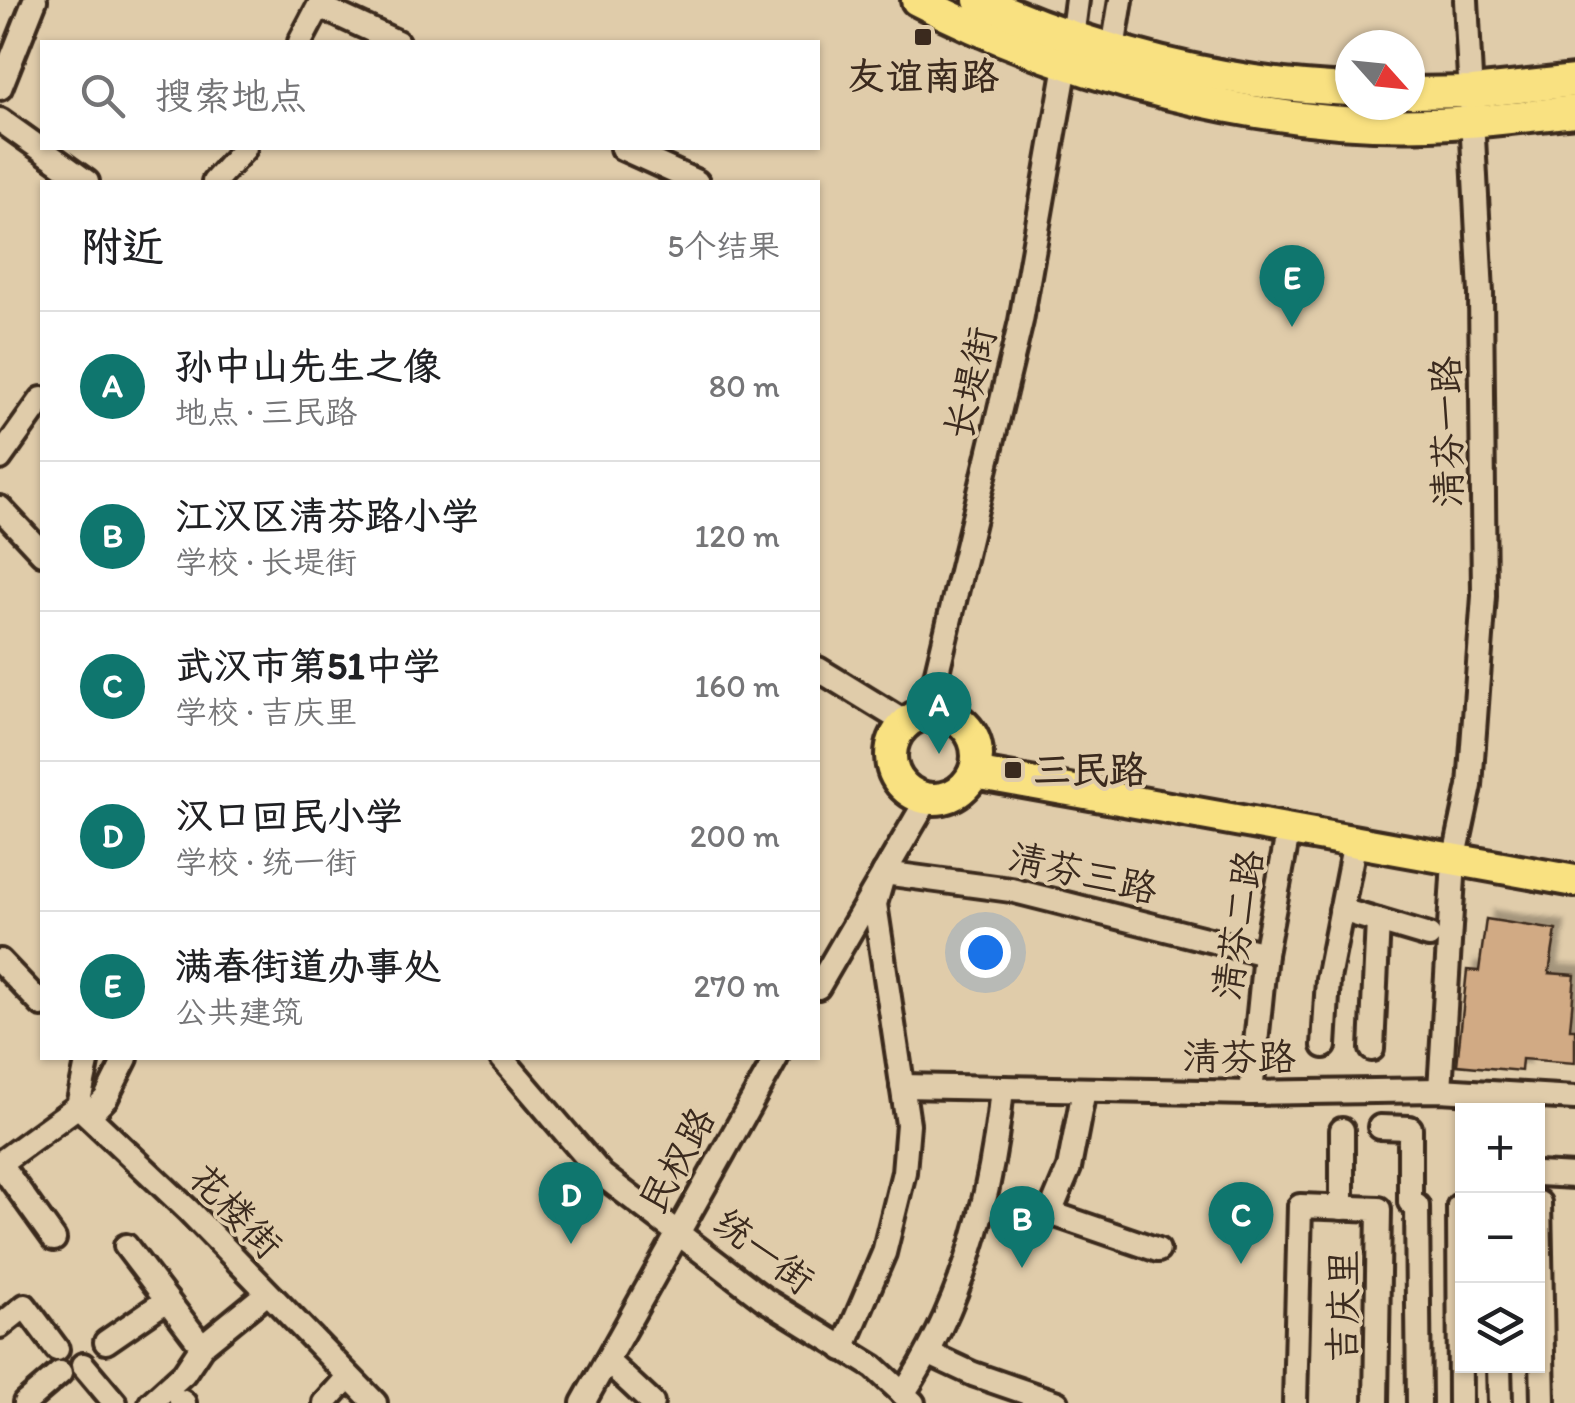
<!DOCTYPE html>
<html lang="zh">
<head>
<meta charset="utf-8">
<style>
  body { margin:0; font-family:Itim,"LXGW WenKai TC",sans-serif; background:#f2f2f2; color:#202124 }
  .controls { position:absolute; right:30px; bottom:30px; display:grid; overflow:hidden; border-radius:0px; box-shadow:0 2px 8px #0004 }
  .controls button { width:90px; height:90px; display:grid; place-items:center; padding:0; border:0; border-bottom:2px solid #e0e0e0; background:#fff; color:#202124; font:50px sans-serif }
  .compass { position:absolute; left:1335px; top:30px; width:90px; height:90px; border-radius:50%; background:#fff; box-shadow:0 2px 8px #0004; rotate:117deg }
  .you { position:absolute; left:985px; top:952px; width:35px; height:35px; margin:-25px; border:8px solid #fff; border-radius:50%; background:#1a73e8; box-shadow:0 0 0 15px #1a73e833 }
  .badge { display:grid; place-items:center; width:65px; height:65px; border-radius:50%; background:#0f766e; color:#fff; font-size:32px; font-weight:700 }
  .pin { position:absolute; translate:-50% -82px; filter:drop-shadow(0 2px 5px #0008) }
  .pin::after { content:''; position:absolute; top:52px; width:35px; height:30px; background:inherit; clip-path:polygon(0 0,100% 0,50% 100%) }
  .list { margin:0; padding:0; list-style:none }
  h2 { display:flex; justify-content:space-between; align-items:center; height:130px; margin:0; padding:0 40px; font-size:42px }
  h2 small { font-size:32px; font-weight:400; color:#757577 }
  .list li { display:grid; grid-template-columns:65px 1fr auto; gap:30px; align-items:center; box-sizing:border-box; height:150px; padding:0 40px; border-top:2px solid #e0e0e0 }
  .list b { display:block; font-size:38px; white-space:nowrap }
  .list p { margin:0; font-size:32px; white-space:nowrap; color:#757577 }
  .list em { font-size:32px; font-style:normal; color:#757577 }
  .icon { flex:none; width:55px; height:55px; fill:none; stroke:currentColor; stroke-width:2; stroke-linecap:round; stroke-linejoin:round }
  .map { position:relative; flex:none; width:1575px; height:1403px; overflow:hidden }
  .search { position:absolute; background:#fff; box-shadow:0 2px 8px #0004; left:40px; top:40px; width:780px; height:110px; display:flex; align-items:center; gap:25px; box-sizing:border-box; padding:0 35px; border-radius:0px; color:#757577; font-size:38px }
  .panel { position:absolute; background:#fff; box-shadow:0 2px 8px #0004; left:40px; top:180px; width:780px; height:880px; border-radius:0px }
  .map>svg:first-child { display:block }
  .building { fill:#d1aa84; stroke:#3b2a1e; stroke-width:2.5; filter:url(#shadow) }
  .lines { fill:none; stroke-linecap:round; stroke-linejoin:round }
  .minor-casing { stroke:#3b2a1e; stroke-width:30 }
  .major-casing { stroke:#3b2a1e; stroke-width:38 }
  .minor { stroke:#e0ccaa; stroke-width:22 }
  .major { stroke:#f9e181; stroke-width:30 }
  .poi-dot { fill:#3b2a1e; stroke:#e0ccaa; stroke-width:4 }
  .labels { text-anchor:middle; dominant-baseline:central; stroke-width:8; stroke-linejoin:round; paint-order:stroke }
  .poi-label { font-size:38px; font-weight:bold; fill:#3b2a1e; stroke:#e0ccaa }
  .street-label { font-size:38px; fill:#3b2a1e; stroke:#e0ccaa }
</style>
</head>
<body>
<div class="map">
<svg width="1575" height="1403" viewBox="0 0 1575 1403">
  <defs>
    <filter id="shadow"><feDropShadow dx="8" dy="-8" stdDeviation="2.5" flood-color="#0004"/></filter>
  </defs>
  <rect width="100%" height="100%" fill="#e0ccaa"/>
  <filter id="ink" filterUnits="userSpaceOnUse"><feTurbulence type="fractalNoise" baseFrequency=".01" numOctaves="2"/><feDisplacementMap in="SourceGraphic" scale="20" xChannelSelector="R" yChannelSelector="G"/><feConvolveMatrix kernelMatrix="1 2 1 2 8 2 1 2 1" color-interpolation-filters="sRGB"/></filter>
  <g filter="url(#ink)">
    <!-- building -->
    <polygon class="building" points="1486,919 1556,930 1549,973 1575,975 1570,1029 1575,1029 1575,1063 1522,1059 1521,1071 1457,1065 1467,970 1479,971"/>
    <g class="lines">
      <!-- minor casing -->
      <g class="minor-casing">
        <g id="minor">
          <polyline points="1072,38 1077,0"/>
          <polyline points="300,42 319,6 397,42"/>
          <polyline points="1113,49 1121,0"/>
          <polyline points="0,88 35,0"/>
          <polyline points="0,120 87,182"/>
          <polyline points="622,148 697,182"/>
          <polyline points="214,182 245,148"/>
          <polyline points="0,458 42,399"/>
          <polyline points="0,508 42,553"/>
          <polyline points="818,669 906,723"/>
          <polyline points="927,714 1021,321 1066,65"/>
          <polyline points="1341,910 1429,936"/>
          <polyline points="0,961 42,1005"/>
          <polyline points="818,987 928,798"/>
          <polyline points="1324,1046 1328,979 1355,841"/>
          <polyline points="1372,1049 1378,921"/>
          <polyline points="502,1058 602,1175 764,1299 874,1367 913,1403"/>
          <polyline points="902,1086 1251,1093 1440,1090 1575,1098"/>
          <polyline points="1084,1090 1069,1168 1050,1213 1158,1250"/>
          <polyline points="1440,1090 1454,861 1470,786 1484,596 1481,294 1466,0"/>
          <polyline points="1251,1093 1265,954 1289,828"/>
          <polyline points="78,1106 188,1210 375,1403"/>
          <polyline points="78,1106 88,1058"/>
          <polyline points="89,1116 106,1098 126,1058"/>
          <polyline points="1380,1127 1410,1128 1410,1202"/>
          <polyline points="0,1163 78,1106"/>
          <polyline points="0,1164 54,1239"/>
          <polyline points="1538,1174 1575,1176"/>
          <polyline points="1539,1203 1543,1403"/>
          <polyline points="1417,1206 1419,1403"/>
          <polyline points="1459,1206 1460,1403"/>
          <polyline points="1342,1208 1342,1130"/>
          <polyline points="126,1246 202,1346"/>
          <polyline points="0,1326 25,1306 57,1349"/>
          <polyline points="106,1342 167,1300"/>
          <polyline points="843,1349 884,1253 904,1172 908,1124 875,904 884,873 1011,890 1265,954"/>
          <polyline points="930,1354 973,1374 1057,1403"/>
          <polyline points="607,1361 652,1403"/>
          <polyline points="83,1365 115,1403"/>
          <polyline points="1499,1366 1500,1403"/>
          <path d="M903,1394c61,-92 89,-198 99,-306"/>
          <polyline points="181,1401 184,1403"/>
          <polyline points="25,1403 60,1373"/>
          <polyline points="151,1403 184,1373 202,1346 267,1293"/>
          <polyline points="325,1403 348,1377"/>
          <polyline points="583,1403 776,1058"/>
          <polyline points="1295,1403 1300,1206 1379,1209 1376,1403"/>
        </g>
      </g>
      <!-- major casing -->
      <g class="major-casing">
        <g id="major">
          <path d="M917,0c147,77 347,130 514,124 48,-1 96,-8 144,-13"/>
          <path d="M979,0c115,51 244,85 371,90"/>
          <polyline points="1410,93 1473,92 1575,81"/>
          <circle cx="934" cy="756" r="43"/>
          <polyline points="974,773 1575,881"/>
        </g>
      </g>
      <!-- minor -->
      <use href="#minor" class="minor"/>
      <!-- major -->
      <use href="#major" class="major"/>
    </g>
  </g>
  <!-- markers -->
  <g class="poi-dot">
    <rect x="913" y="27" width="20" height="20" rx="5"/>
    <rect x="1003" y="760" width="20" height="20" rx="5"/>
  </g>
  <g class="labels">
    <!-- poi labels -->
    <g class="poi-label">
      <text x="923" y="76">友谊南路</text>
      <text x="1033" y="770" text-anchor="start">三民路</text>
    </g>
    <!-- street labels -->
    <g class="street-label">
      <text transform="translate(970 383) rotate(-77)">长堤街</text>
      <text transform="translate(1447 432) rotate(-91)">清芬一路</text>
      <text transform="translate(1083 873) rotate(13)">清芬三路</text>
      <text transform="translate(1238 925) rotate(-81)">清芬二路</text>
      <text x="1239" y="1057">清芬路</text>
      <text transform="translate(677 1160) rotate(-61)">民权路</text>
      <text transform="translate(236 1211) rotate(46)">花楼街</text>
      <text transform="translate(764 1251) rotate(37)">统一街</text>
      <text transform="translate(1343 1306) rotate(-89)">吉庆里</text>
    </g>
  </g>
</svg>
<div class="controls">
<button>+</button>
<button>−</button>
<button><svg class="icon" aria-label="layers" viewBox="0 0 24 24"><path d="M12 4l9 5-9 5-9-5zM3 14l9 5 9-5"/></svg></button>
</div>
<svg class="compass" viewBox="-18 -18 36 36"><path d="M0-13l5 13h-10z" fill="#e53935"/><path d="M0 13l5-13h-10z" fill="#757577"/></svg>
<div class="you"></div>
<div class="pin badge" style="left:939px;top:754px">A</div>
<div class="pin badge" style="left:1022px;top:1268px">B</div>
<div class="pin badge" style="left:1241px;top:1264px">C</div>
<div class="pin badge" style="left:571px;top:1244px">D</div>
<div class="pin badge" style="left:1292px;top:327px">E</div>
<div class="search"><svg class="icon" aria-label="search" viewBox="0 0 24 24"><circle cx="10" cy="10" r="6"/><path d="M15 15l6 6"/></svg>搜索地点</div>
<section class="panel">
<h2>附近<small>5个结果</small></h2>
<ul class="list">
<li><span class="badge">A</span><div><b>孙中山先生之像</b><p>地点 · 三民路</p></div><em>80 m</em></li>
<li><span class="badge">B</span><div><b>江汉区清芬路小学</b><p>学校 · 长堤街</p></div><em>120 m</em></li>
<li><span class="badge">C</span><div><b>武汉市第51中学</b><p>学校 · 吉庆里</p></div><em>160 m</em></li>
<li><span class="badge">D</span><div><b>汉口回民小学</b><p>学校 · 统一街</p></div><em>200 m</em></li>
<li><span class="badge">E</span><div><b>满春街道办事处</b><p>公共建筑</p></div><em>270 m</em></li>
</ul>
</section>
</div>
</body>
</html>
